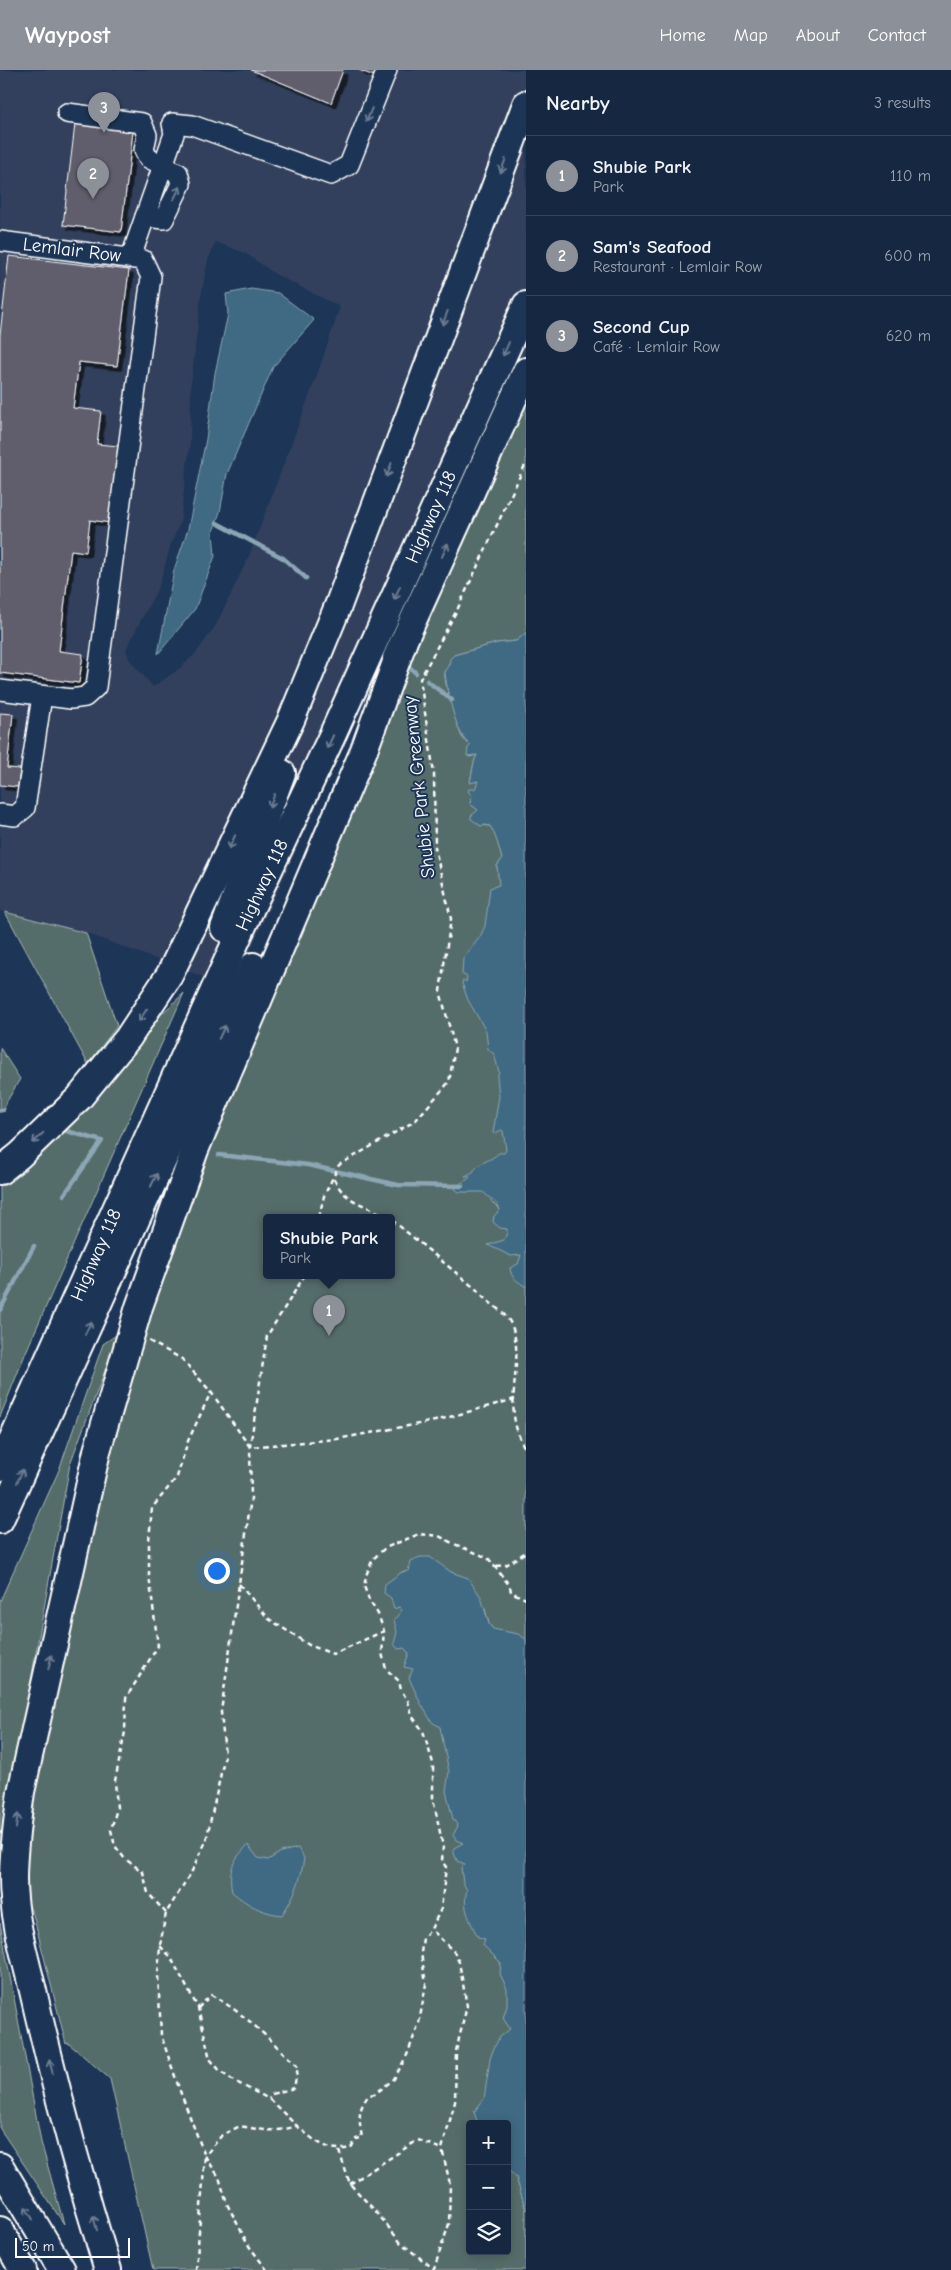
<!DOCTYPE html>
<html lang="en">
<head>
<meta charset="utf-8">
<style>
  body { margin:0; font-family:"Comic Neue",sans-serif; background:#23344c; color:#f1f3f6 }
  .controls { position:absolute; right:15px; bottom:15px; display:grid; overflow:hidden; border-radius:5px; box-shadow:0 2px 12px #0003 }
  .controls button { width:45px; height:45px; display:grid; place-items:center; padding:0; border:0; border-bottom:1px solid #35445a; background:#162841; color:#f1f3f6; font:25px sans-serif }
  .scale { position:absolute; left:15px; bottom:12px; width:115px; box-sizing:border-box; padding-left:5px; border:2px solid #fff; border-top:0; font-size:14px; line-height:18px; white-space:nowrap; color:#fff; -webkit-text-stroke:4px #1d3557; paint-order:stroke }
  .you { position:absolute; left:216px; top:1500px; width:18px; height:18px; margin:-12px; border:4px solid #fff; border-radius:50%; background:#1a73e8; box-shadow:0 0 0 8px #1a73e833 }
  .badge { display:grid; place-items:center; width:32px; height:32px; border-radius:50%; background:#8c9099; color:#fff; font-size:16px; font-weight:700 }
  .pin { position:absolute; translate:-50% -41px; filter:drop-shadow(0 1px 2px #0008) }
  .pin::after { content:''; position:absolute; top:26px; width:18px; height:15px; background:inherit; clip-path:polygon(0 0,100% 0,50% 100%) }
  .popup { position:absolute; left:263px; top:1144px; width:132px; height:65px; box-sizing:border-box; display:grid; place-content:center; border-radius:5px; background:#162841; filter:drop-shadow(0 1px 4px #0005); font-size:16px; white-space:nowrap; color:#9ea6b1 }
  .popup b { font-size:19px; color:#f1f3f6 }
  .popup::after { content:''; position:absolute; left:50%; top:100%; margin-left:-10px; border:10px solid transparent; border-top-color:#162841 }
  .list { margin:0; padding:0; list-style:none }
  h2 { display:flex; justify-content:space-between; align-items:center; height:65px; margin:0; padding:0 20px; font-size:21px }
  h2 small { font-size:16px; font-weight:400; color:#9ea6b1 }
  .list li { display:grid; grid-template-columns:32px 1fr auto; gap:15px; align-items:center; box-sizing:border-box; height:80px; padding:0 20px; border-top:1px solid #35445a }
  .list b { display:block; font-size:19px; white-space:nowrap }
  .list p { margin:0; font-size:16px; white-space:nowrap; color:#9ea6b1 }
  .list em { font-size:16px; font-style:normal; color:#9ea6b1 }
  .icon { flex:none; width:28px; height:28px; fill:none; stroke:currentColor; stroke-width:2; stroke-linecap:round; stroke-linejoin:round }
  .map { position:relative; flex:none; width:526px; height:2200px; overflow:hidden }
  header { display:flex; align-items:center; gap:30px; box-sizing:border-box; height:70px; padding:0 25px; background:#8c9099; color:#fff }
  header strong { font-size:24px }
  nav { display:flex; gap:28px; margin-inline-start:auto; font-size:18px }
  main { display:flex }
  aside { flex:1; background:#162841 }
  .map>svg:first-child { display:block }
  .built { fill:#31415d; fill-rule:evenodd }
  .green { fill:#546d6a; stroke:#aab6b4; fill-rule:evenodd }
  .water { fill:#3f6b83; stroke:#8ca6b5 }
  .lines { fill:none; stroke-linecap:round; stroke-linejoin:round }
  .stream { stroke:#8ca6b5; stroke-width:4.5 }
  .building { fill:#605d6c; stroke:#fff; filter:url(#shadow) }
  .minor-casing { stroke:#fff; stroke-width:22 }
  .highway-casing { stroke:#fff; stroke-width:30 }
  .path { stroke:#fff; stroke-width:2.5; stroke-dasharray:5 4; stroke-linecap:butt }
  .minor { stroke:#1d3557; stroke-width:19 }
  .highway { stroke:#1d3557; stroke-width:26 }
  .oneway { stroke:#6c7c92 }
  .labels { text-anchor:middle; dominant-baseline:central; stroke-width:4; stroke-linejoin:round; paint-order:stroke }
  .street-label { font-size:19px; fill:#fff; stroke:#1d3557 }
</style>
</head>
<body>
<header>
<strong>Waypost</strong>
<nav><a>Home</a><a>Map</a><a>About</a><a>Contact</a></nav>
</header>
<main>
<div class="map">
<svg width="526" height="2200" viewBox="0 0 526 2200">
  <defs>
    <filter id="shadow"><feDropShadow dx="4.5" dy="4.5" stdDeviation="0" flood-color="#0009"/></filter>
  </defs>
  <rect width="100%" height="100%" fill="#1d3557"/>
  <filter id="ink" filterUnits="userSpaceOnUse"><feTurbulence type="fractalNoise" baseFrequency=".02" numOctaves="2"/><feDisplacementMap in="SourceGraphic" scale="10" xChannelSelector="R" yChannelSelector="G"/><feConvolveMatrix kernelMatrix="1 2 1 2 8 2 1 2 1" color-interpolation-filters="sRGB"/></filter>
  <g filter="url(#ink)">
    <!-- built -->
    <path class="built" d="M0,0h526v279l-293,639 -147,-55 -86,-22zM216,172l29,11 30,21 65,33 -24,71 -67,178 -33,69 -19,27 -18,17 -26,18 -24,-28 -3,-10 33,-63 12,-42 9,-21 10,-80 1,-60 10,-87 7,-36z"/>
    <!-- green -->
    <g class="green">
      <path d="M526,300v263l-10,8 -19,2 -43,12c-3,6 -8,13 -9,18 -2,7 13,56 17,64 2,3 5,6 9,8l-2,12 8,-2c-4,7 -5,19 -7,27l9,-1 -9,22 8,7 -2,11 3,4 11,1c7,10 9,21 12,33l-5,7 29,218 -35,117 8,7 22,47 5,32v356l-31,-11 -6,-8 -4,-15 -30,-35 -4,-2 -42,-5v5h-7l-6,5 -1,31 4,-1 3,3 2,38 5,5 37,80 14,108 3,2 2,21 -2,3 51,131 -4,31 -25,95h-15v127h37v-86l9,12 10,33v60h-373l-43,-191 -42,-36 -2,1 -33,-130 -19,-35 98,-494zM266,1147h126v58h-126z"/>
      <polygon points="5,842 86,863 117,956 88,994"/>
      <polygon points="184,923 26,1282 0,1347 0,1096"/>
      <polygon points="0,978 20,1009 0,1043"/>
      <polygon points="119,1263 70,1394 0,1782 0,1531 59,1400 103,1274"/>
      <polygon points="0,1853 41,2072 64,2154 0,2059"/>
    </g>
    <!-- water -->
    <g class="water">
      <polygon points="251,219 278,223 314,250 273,297 227,404 220,442 213,462 215,486 195,539 158,584 174,500 188,459 206,369 215,303 228,244 226,224"/>
      <path d="M526,563v654c-8,-6 -15,-8 -16,-19l8,-4 3,-9 -10,1 -23,-11 16,-5 3,-7v-4l-7,-1 -7,-6 1,-6 6,-6 -2,-5 -15,-13h-24l-4,-3c3,-7 12,-7 15,-12l-5,-1 8,-4c5,-10 18,-11 26,-19h5l2,-3 -3,-19 -2,-1 -7,4 -1,-1 6,-37 -2,-19 2,-5 -5,-18 -6,-5 -2,-18 -18,-31 -6,-17 1,-3 3,2 1,-5 -5,-3 1,-15 17,-22 5,-11 5,-38 9,-3 -2,-19 5,-7c-3,-11 -6,-24 -12,-33l-5,-1 -4,1 -10,-7v-3l7,-6 -8,-6 2,-8 -4,-5 1,-2h6l3,-8 -8,2c2,-9 3,-21 7,-28l-10,1 1,-8 3,-3c-14,-5 -25,-58 -26,-73l4,-6 1,-7 4,-4 43,-12 19,-2z"/>
      <path d="M420,1487h10l21,15 17,6 13,19 8,27 4,5 25,5 8,5v571l-10,-33 -9,-8v-45h-29l-4,-12 10,-13 6,-40 4,-11 5,-10 11,-9 -7,-11 4,-12v-17l-7,-15 1,-11 -18,-18 2,-6 -7,-2c-8,-16 -16,-29 -11,-47l-4,-7 -2,-15 4,-4 -8,-3 -3,-8v-5l9,-5 -7,-3 -3,-5 5,-9 -5,-7 -7,-28 3,-19 -9,-45 -8,-5 -11,-18 -12,-26 4,-9 -9,-2 5,-14 -5,-5 -6,1 -4,-5 3,-12 -3,-12 8,-10 -3,-3 -5,2 -3,-11 -7,-5 1,-9 17,-12 7,-1 2,-10z"/>
      <path d="M248,1775l10,13 10,2 13,-8 17,-4 6,10c-3,22 -10,39 -22,57 -20,-2 -34,-10 -50,-23 -4,-22 0,-31 16,-47z"/>
    </g>
    <g class="lines">
      <!-- stream -->
      <g class="stream">
        <polyline points="217,453 283,488 306,508"/>
        <polyline points="406,594 416,603"/>
        <polyline points="427,611 452,630"/>
        <polyline points="0,1040 3,1040"/>
        <polyline points="63,1060 102,1071 64,1125"/>
        <polyline points="219,1085 308,1095 398,1115 462,1116"/>
        <polyline points="0,1240 34,1176"/>
      </g>
    </g>
    <!-- building -->
    <g class="building">
      <polygon points="251,0 343,0 331,33"/>
      <polygon points="359,0 376,0 374,6"/>
      <polygon points="76,46 134,53 121,162 63,155"/>
      <polygon points="9,186 129,200 117,296 79,292 73,338 101,341 97,374 119,376 110,453 90,450 86,482 71,480 59,581 83,584 79,613 0,603 0,265"/>
      <polygon points="0,643 13,644 7,698 20,699 18,717 0,715"/>
    </g>
    <g class="lines">
      <!-- minor casing -->
      <g class="minor-casing">
        <g id="minor">
          <polyline points="67,43 142,53 147,65 144,80 148,88 178,103 181,114 164,149 145,147"/>
          <polyline points="0,171 143,190 151,207 96,617 85,627 71,629 0,620"/>
          <polyline points="131,187 174,64 172,53 192,55 331,105 349,95 387,0"/>
          <polyline points="0,744 15,746 25,738 42,626"/>
        </g>
      </g>
      <!-- highway casing -->
      <g class="highway-casing">
        <g id="highway">
          <polyline points="396,588 526,301"/>
          <polyline points="224,858 282,703"/>
          <polyline points="0,1101 20,1085 79,1028 128,968 170,904 291,650 338,536 526,34"/>
          <polyline points="0,1397 251,838 332,666 526,235"/>
          <polyline points="0,1450 204,1000 253,896"/>
          <polyline points="0,2096 62,2200"/>
          <polyline points="0,2160 23,2200"/>
          <path d="M108,2200c-28,-91 -53,-183 -74,-275 -9,-38 -21,-77 -21,-116 0,-29 4,-58 8,-87l76,-341 42,-144 56,-157 169,-400 39,-107"/>
        </g>
      </g>
      <!-- path -->
      <g class="path">
        <path d="M334,1109c12,25 31,24 53,38"/>
        <polyline points="319,1147 324,1126 339,1095 415,1051 449,1012 455,978 440,921 451,849 435,778 434,704 420,609 458,538 526,393"/>
        <path d="M392,1150l85,70c9,13 28,20 35,36 14,41 -13,81 14,124"/>
        <polyline points="149,1271 182,1289 211,1322 250,1377 337,1369 435,1351 515,1329"/>
        <polyline points="496,1496 506,1495 526,1482"/>
        <polyline points="239,1514 269,1549 309,1575 333,1584 384,1561"/>
        <polyline points="166,1843 148,1823 143,1802 125,1789 115,1776 111,1760 117,1738 115,1711 125,1662 126,1628 158,1576 149,1505 149,1470 152,1438 177,1407 188,1371 211,1322"/>
        <polyline points="160,1876 170,1886 198,1938 210,1989 221,2002 232,2010 269,2029 297,2056"/>
        <path d="M198,1938l13,-13c34,18 60,46 87,72l-4,21 -22,6 -3,5"/>
        <polyline points="339,2081 350,2114 378,2144 401,2173 434,2199 449,2154 450,2114 442,2079 455,2032 456,1981 467,1936 459,1892 454,1882 431,1859"/>
        <polyline points="350,2114 418,2070 442,2079"/>
        <polyline points="196,2200 205,2086 180,2021 161,1965 158,1905 160,1875 166,1843 192,1801 206,1771 225,1685 221,1642 251,1428 250,1377 267,1266 305,1205"/>
        <path d="M267,2200l-18,-24 -22,-42 -8,-27 -14,-21 17,-21 18,-9c21,4 36,7 57,0 18,15 30,27 54,22l5,-9 6,-1c-3,-19 -5,-28 7,-43l6,-1 19,-15 13,-24 12,-32 7,-39 -5,-31 2,-15 8,-9 10,-20 5,-42 -4,-6 1,-14 -10,-49v-35l-10,-32 -11,-15 -4,-15 -7,-11 -2,-9 -13,-12 -4,-16 2,-22 -6,-17 -9,-14 -5,-14 3,-13 6,-14 12,-11 34,-14 20,2 13,7 36,15 22,28 1,6 15,7"/>
      </g>
      <!-- minor -->
      <use href="#minor" class="minor"/>
      <!-- highway -->
      <use href="#highway" class="highway"/>
    </g>
    <!-- one-way arrows -->
    <defs><path id="oneway-shaft" d="M-6 0H5M1.5-3L5.5 0L1.5 3" fill="none" stroke-width="1.6" stroke-linecap="round" stroke-linejoin="round" transform="scale(1.25)"/></defs>
    <g class="oneway">
      <use href="#oneway-shaft" transform="translate(369 45) rotate(112)"/>
      <use href="#oneway-shaft" transform="translate(503 96) rotate(111)"/>
      <use href="#oneway-shaft" transform="translate(177 123) rotate(-63)"/>
      <use href="#oneway-shaft" transform="translate(445 248) rotate(111)"/>
      <use href="#oneway-shaft" transform="translate(506 279) rotate(114)"/>
      <use href="#oneway-shaft" transform="translate(389 400) rotate(110)"/>
      <use href="#oneway-shaft" transform="translate(445 480) rotate(-66)"/>
      <use href="#oneway-shaft" transform="translate(397 523) rotate(114)"/>
      <use href="#oneway-shaft" transform="translate(330 672) rotate(115)"/>
      <use href="#oneway-shaft" transform="translate(272 731) rotate(111)"/>
      <use href="#oneway-shaft" transform="translate(232 772) rotate(115)"/>
      <use href="#oneway-shaft" transform="translate(143 945) rotate(123)"/>
      <use href="#oneway-shaft" transform="translate(222 962) rotate(-64)"/>
      <use href="#oneway-shaft" transform="translate(38 1068) rotate(135)"/>
      <use href="#oneway-shaft" transform="translate(154 1110) rotate(-65)"/>
      <use href="#oneway-shaft" transform="translate(88 1258) rotate(-65)"/>
      <use href="#oneway-shaft" transform="translate(20 1406) rotate(-66)"/>
      <use href="#oneway-shaft" transform="translate(50 1592) rotate(-77)"/>
      <use href="#oneway-shaft" transform="translate(17 1751) rotate(-82)"/>
      <use href="#oneway-shaft" transform="translate(51 1997) rotate(-105)"/>
      <use href="#oneway-shaft" transform="translate(29 2143) rotate(-122)"/>
      <use href="#oneway-shaft" transform="translate(95 2153) rotate(-106)"/>
    </g>
  </g>
  <g class="labels">
    <!-- street labels -->
    <g class="street-label">
      <text transform="translate(72 180) rotate(7)">Lemlair Row</text>
      <text transform="translate(431 447) rotate(-66)">Highway 118</text>
      <text transform="translate(419 717) rotate(-96)">Shubie Park Greenway</text>
      <text transform="translate(262 815) rotate(-65)">Highway 118</text>
      <text transform="translate(96 1185) rotate(-66)">Highway 118</text>
    </g>
  </g>
</svg>
<div class="controls">
<button>+</button>
<button>−</button>
<button><svg class="icon" aria-label="layers" viewBox="0 0 24 24"><path d="M12 4l9 5-9 5-9-5zM3 14l9 5 9-5"/></svg></button>
</div>
<div class="scale">50 m</div>
<div class="you"></div>
<div class="pin badge" style="left:329px;top:1266px">1</div>
<div class="popup"><b>Shubie Park</b>Park</div>
<div class="pin badge" style="left:93px;top:129px">2</div>
<div class="pin badge" style="left:104px;top:63px">3</div>
</div>
<aside>
<h2>Nearby<small>3 results</small></h2>
<ul class="list">
<li><span class="badge">1</span><div><b>Shubie Park</b><p>Park</p></div><em>110 m</em></li>
<li><span class="badge">2</span><div><b>Sam's Seafood</b><p>Restaurant · Lemlair Row</p></div><em>600 m</em></li>
<li><span class="badge">3</span><div><b>Second Cup</b><p>Café · Lemlair Row</p></div><em>620 m</em></li>
</ul>
</aside>
</main>
</body>
</html>
